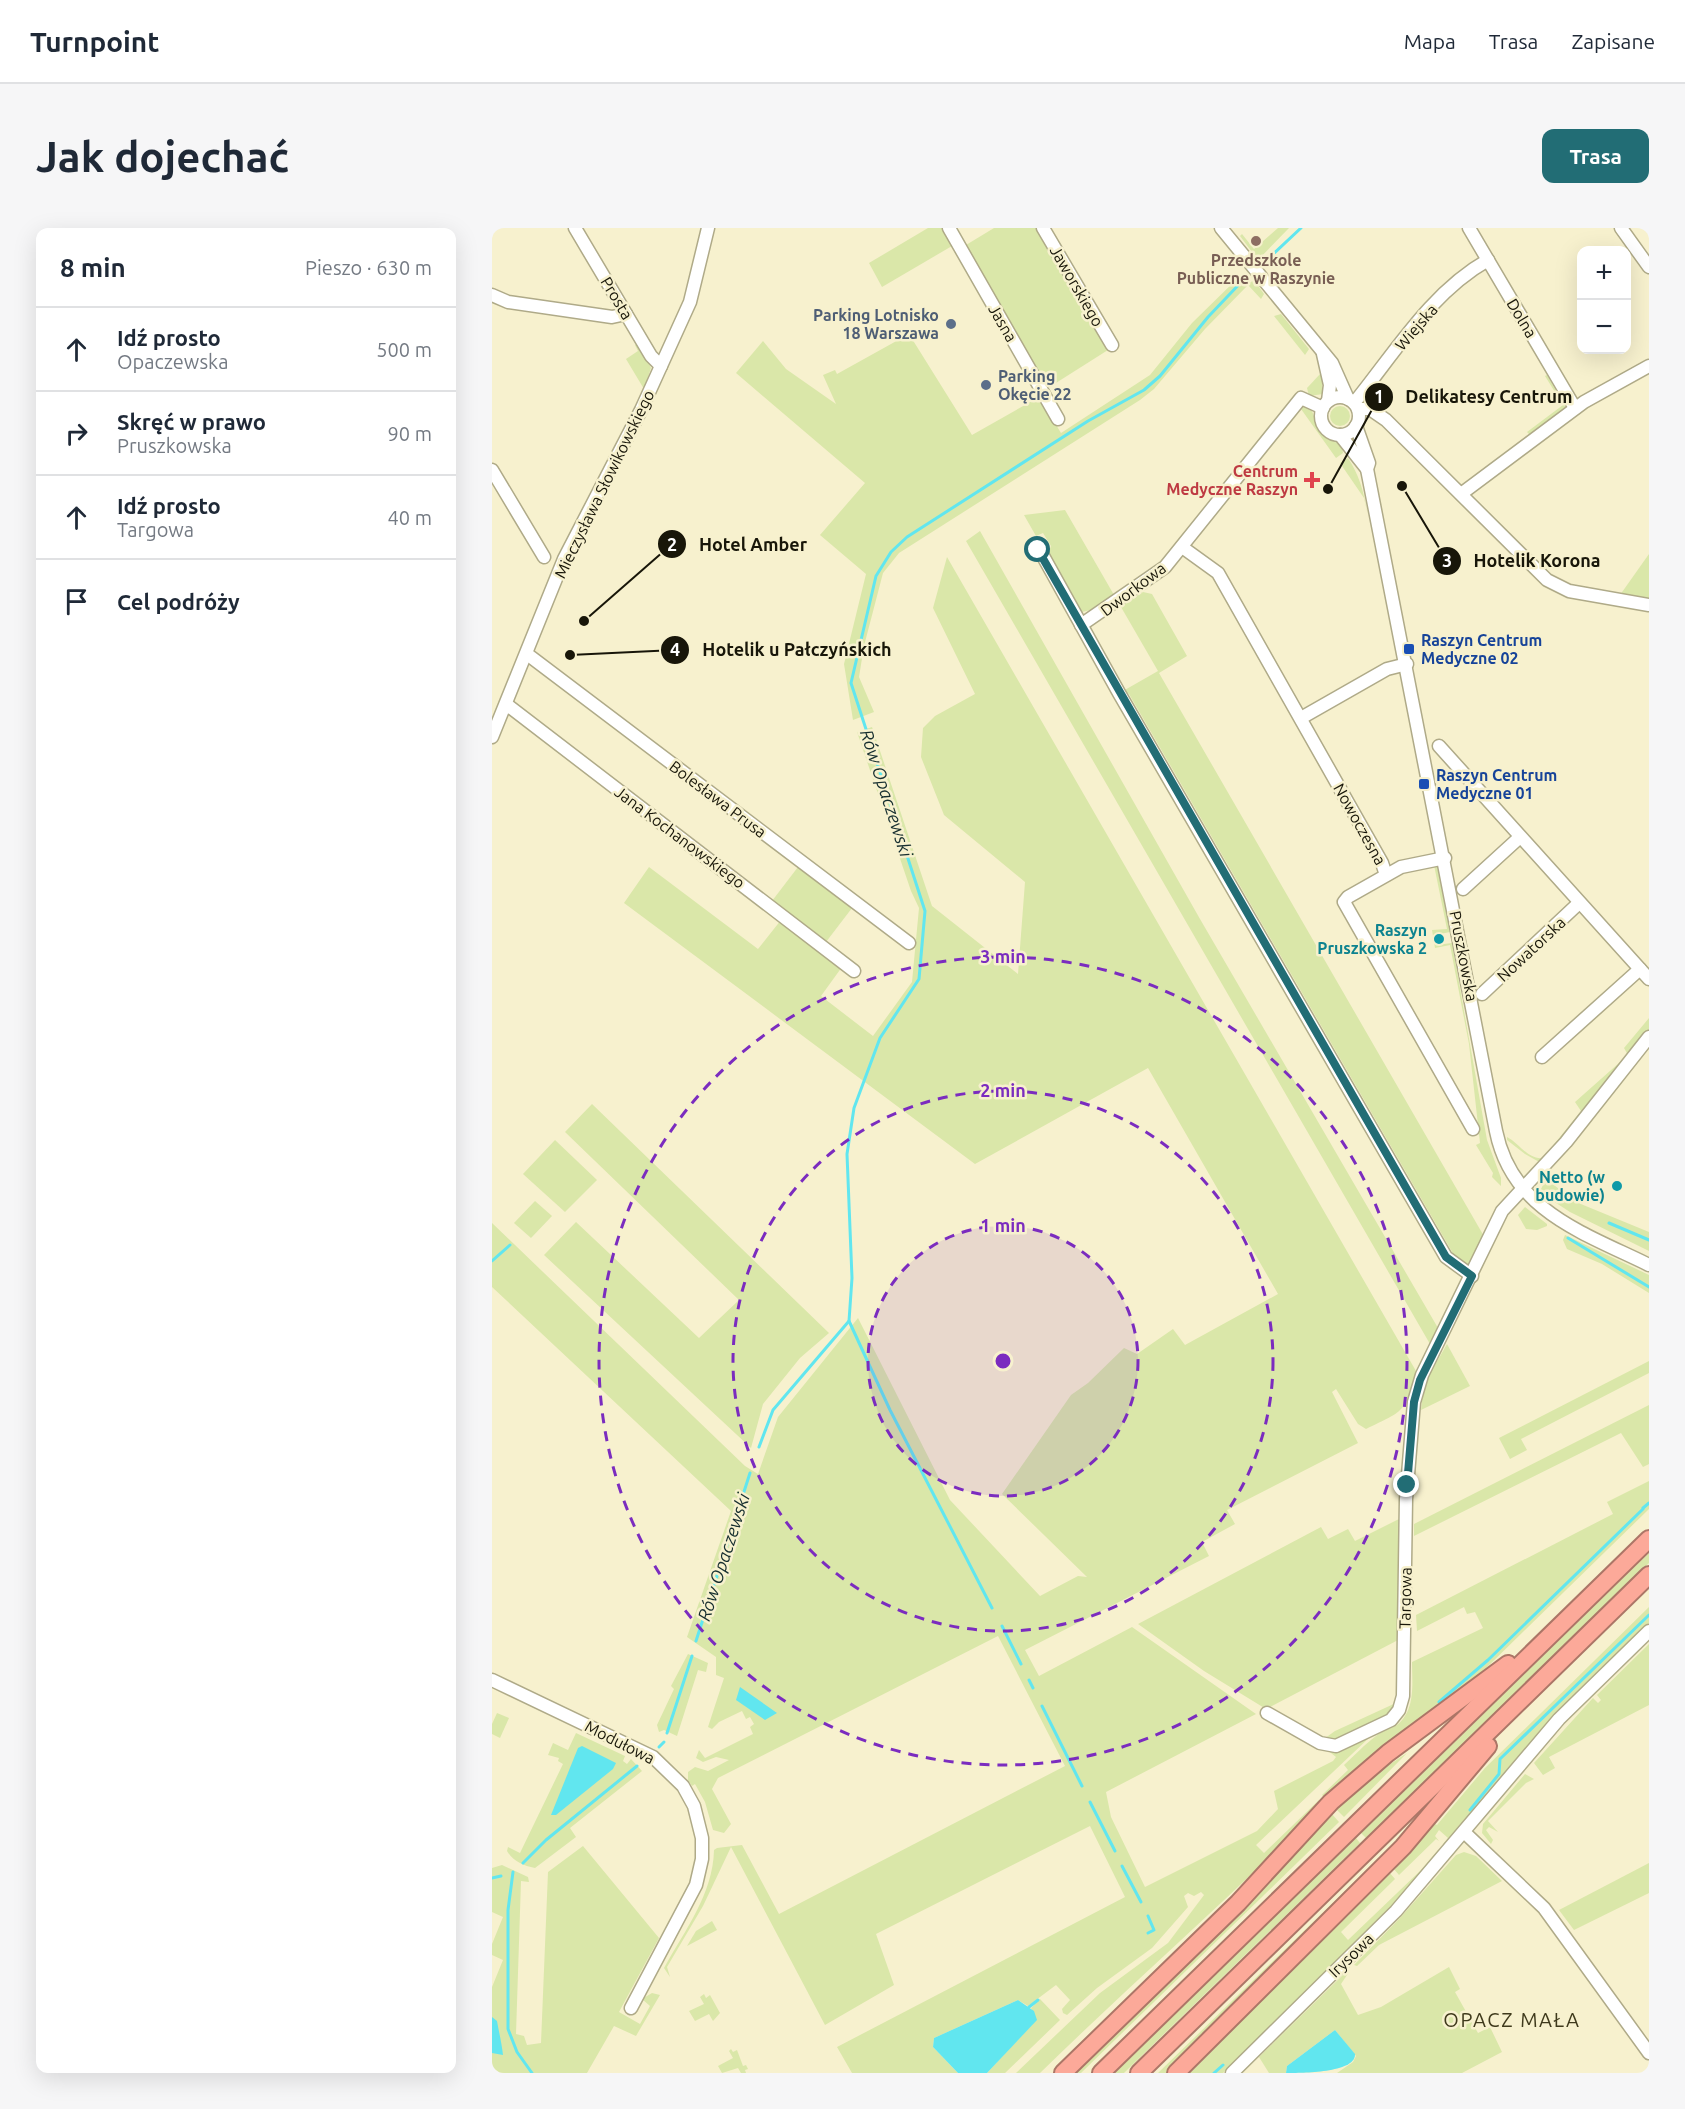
<!DOCTYPE html>
<html lang="pl">
<head>
<meta charset="utf-8">
<style>
  body { margin:0; font-family:Ubuntu,sans-serif; background:#f6f6f7; color:#1f2937 }
  .controls { position:absolute; right:18px; top:18px; display:grid; overflow:hidden; border-radius:12px; box-shadow:0 6px 24px #0002 }
  .controls button { width:54px; height:54px; display:grid; place-items:center; padding:0; border:0; border-bottom:2px solid #e0e1e3; background:#fff; color:#1f2937; font:30px sans-serif }
  .stop { position:absolute; width:18px; height:18px; margin:-14px; border:4px solid #226d75; border-radius:50%; background:#fff }
  .stop.end { background:#226d75; border-color:#fff; box-shadow:0 2px 6px #0008 }
  .list { margin:0; padding:0; list-style:none }
  h2 { display:flex; justify-content:space-between; align-items:center; height:78px; margin:0; padding:0 24px; font-size:26px }
  h2 small { font-size:20px; font-weight:400; color:#747a83 }
  .list li { display:grid; grid-template-columns:39px 1fr auto; gap:18px; align-items:center; box-sizing:border-box; height:84px; padding:0 24px; border-top:2px solid #e0e1e3 }
  .list b { display:block; font-size:22px; white-space:nowrap }
  .list p { margin:0; font-size:20px; white-space:nowrap; color:#747a83 }
  .list em { font-size:20px; font-style:normal; color:#747a83 }
  .icon { flex:none; width:33px; height:33px; fill:none; stroke:currentColor; stroke-width:2; stroke-linecap:round; stroke-linejoin:round }
  .map { position:relative; flex:none; width:1157px; height:1845px; overflow:hidden; border-radius:12px }
  header { display:flex; align-items:center; gap:36px; box-sizing:border-box; height:84px; padding:0 30px; background:#fff; border-bottom:2px solid #e0e1e3 }
  header strong { font-size:28px }
  nav { display:flex; gap:33px; margin-inline-start:auto; font-size:21px }
  .intro { display:flex; align-items:center; justify-content:space-between; box-sizing:border-box; height:144px; padding:0 36px }
  h1 { margin:0; font-size:42px }
  .button { padding:15px 27px; border-radius:12px; background:#226d75; color:#fff; font-size:21px; font-weight:700 }
  main { display:flex; gap:36px; padding:0 36px }
  aside { flex:1; background:#fff; border-radius:12px; box-shadow:0 6px 24px #0002 }
  .map>svg:first-child { display:block }
  .green { fill:#dae7a9 }
  .water { fill:#61e6ef }
  .lines { fill:none; stroke-linecap:round; stroke-linejoin:round }
  .stream { stroke:#61e6ef; stroke-width:3 }
  .minor-casing { stroke:#afaa88; stroke-width:15 }
  .highway-casing { stroke:#ac7667; stroke-width:20 }
  .minor { stroke:#fff; stroke-width:12 }
  .highway { stroke:#fca999; stroke-width:16 }
  .route { stroke:#226d75; stroke-width:8 }
  .ring { fill:none; stroke:#7b2cbf; stroke-width:3; stroke-dasharray:10 8 }
  .education-dot { fill:#8d6e63; stroke:#f7f1ce; stroke-width:2 }
  .service-dot { fill:#5c6f8a; stroke:#f7f1ce; stroke-width:2 }
  .health-dot { fill:#e0444e; stroke:#f7f1ce; stroke-width:2 }
  .transit-dot { fill:#1a4fb4; stroke:#f7f1ce; stroke-width:2 }
  .culture-dot { fill:#0f9aa8; stroke:#f7f1ce; stroke-width:2 }
  .labels { text-anchor:middle; dominant-baseline:central; stroke-width:5; stroke-linejoin:round; paint-order:stroke }
  .education-label { font-size:16px; font-weight:bold; fill:#785e54; stroke:#f7f1ce }
  .street-label { font-size:16px; fill:#181609; stroke:#f7f1ce }
  .service-label { font-size:16px; font-weight:bold; fill:#4e5e75; stroke:#f7f1ce; text-anchor:end }
  .health-label { font-size:16px; font-weight:bold; fill:#be3a42; stroke:#f7f1ce; text-anchor:end }
  .transit-label { font-size:16px; font-weight:bold; fill:#164399; stroke:#f7f1ce; text-anchor:start }
  .culture-label { font-size:16px; font-weight:bold; fill:#0d838f; stroke:#f7f1ce; text-anchor:end }
  .water-label { font-size:18px; font-style:italic; fill:#162e2f; stroke:#f7f1ce }
  .quarter-label { font-size:20px; letter-spacing:1.5px; fill:#3f3a1c; stroke:#f7f1ce }
  .centre { fill:#7b2cbf; stroke:#f7f1ce; stroke-width:3 }
  .ring-label { font-size:18px; text-anchor:middle; font-weight:bold; fill:#7b2cbf; stroke:#f7f1ce; stroke-width:5; stroke-linejoin:round; paint-order:stroke }
  .leader { fill:none; stroke:#181609; stroke-width:2 }
  .callout-dot { fill:#181609; stroke:#f7f1ce; stroke-width:2 }
  .mark-label { font-size:18px; text-anchor:middle; font-weight:bold; fill:#fff }
  .callout-label { font-size:18px; text-anchor:middle; font-weight:bold; fill:#181609; stroke:#f7f1ce; stroke-width:5; stroke-linejoin:round; paint-order:stroke }
</style>
</head>
<body>
<header>
<strong>Turnpoint</strong>
<nav><a>Mapa</a><a>Trasa</a><a>Zapisane</a></nav>
</header>
<div class="intro"><h1>Jak dojechać</h1><a class="button">Trasa</a></div>
<main>
<aside>
<h2>8 min<small>Pieszo · 630 m</small></h2>
<ul class="list">
<li><svg class="icon" aria-label="ahead" viewBox="0 0 24 24"><path d="M12 20V5M6 11l6-6 6 6"/></svg><div><b>Idź prosto</b><p>Opaczewska</p></div><em>500 m</em></li>
<li><svg class="icon" aria-label="right" viewBox="0 0 24 24"><path d="M7 20v-9h11M14 6l5 5-5 5"/></svg><div><b>Skręć w prawo</b><p>Pruszkowska</p></div><em>90 m</em></li>
<li><svg class="icon" aria-label="ahead" viewBox="0 0 24 24"><path d="M12 20V5M6 11l6-6 6 6"/></svg><div><b>Idź prosto</b><p>Targowa</p></div><em>40 m</em></li>
<li><svg class="icon" aria-label="arrive" viewBox="0 0 24 24"><path d="M6 21V4h12l-3 4 3 4H6"/></svg><div><b>Cel podróży</b></div></li>
</ul>
</aside>
<div class="map">
<svg width="1157" height="1845" viewBox="0 0 1157 1845">
  <rect width="100%" height="100%" fill="#f7f1ce"/>
  <!-- green -->
  <g class="green">
    <polygon points="436,0 450,0 460,18 390,59 377,35"/>
    <polygon points="502,0 544,0 616,122 556,160 474,17"/>
    <polygon points="786,0 797,0 766,32 748,8 750,6 762,21"/>
    <polygon points="749,47 756,56 762,52 772,66 769,71 756,57 713,101 662,161 648,172 407,325 391,345 372,418 367,449 382,484 361,492 352,436 374,346 328,307 373,255 244,145 271,113 294,141 344,176 331,147 343,142 345,146 417,106 480,207 547,169 569,205 658,147 700,95"/>
    <polygon points="789,86 817,121 813,127 782,88"/>
    <polygon points="147,114 159,140 152,161 134,131 146,123 143,117"/>
    <polygon points="829,145 831,166 817,168 815,160"/>
    <polygon points="1055,147 1074,180 1038,207 1035,204 1071,177 1053,148"/>
    <polygon points="811,178 820,183 828,205 850,218 851,225 844,230 809,181"/>
    <circle cx="848" cy="188" r="10"/>
    <path d="M856,230c12,18 16,36 20,57l-4,-17 -24,-35z"/>
    <polygon points="573,282 622,367 603,381 590,384 583,378 555,329 559,318 551,305 544,308 532,287"/>
    <polygon points="488,303 708,691 946,1100 938,1116 474,313"/>
    <polygon points="1157,326 1157,371 1128,367"/>
    <path d="M455,329l469,814c-12,43 -11,39 -50,58l-8,-5 -22,-35 -4,3 26,51 -131,67 8,14 -33,18 7,14 -184,94 14,26 93,-49 124,87 -150,78 5,25 34,70 112,-56 21,-22 -4,-18 59,-30 3,-4 -10,-8 17,-1 28,-12 -115,109 8,8 55,-53 4,5c-92,92 -190,177 -283,268h-24l84,-80 68,-50 36,-48 -3,-3 -7,4 -6,-3 -4,3 4,11 -36,41 -55,40 -30,27 -4,-2 -1,-4 8,-9 -14,-15 -28,21 -10,-6 -84,38 -1,9 25,26h-106l-15,-26 288,-150 -35,-71 -214,108 18,51 -69,40 -94,-178 -28,59 -36,61 3,10 -6,-9c21,-38 49,-74 50,-118l3,-2 25,-3 37,69 286,-148 -67,-130 -280,142 -6,11 19,35 -7,9 -11,-3 -8,-28 -10,-18 -3,2 -4,-6v-8l7,-5 13,4 21,-11 -13,-3 -13,5 -7,-4 3,-8 6,8 48,-24 -3,-7 4,-3 -4,-7 -4,2 -4,-8 -23,11 -7,7 -4,-2 16,-49 -8,-3v-18l-29,-20 44,-126 -239,-224v-64l253,243 13,8 20,-57 80,-99 92,182 90,96 38,-20 9,1 -85,-83 69,-99 17,-12 36,-35 13,6 36,-25 12,16 93,-51 -130,-226 -173,96 -351,-261 25,-36 109,82 23,-29 61,47 -21,29 52,40 39,-54 7,-74 -8,-17 -54,-159 15,-5 60,179 86,68 7,-92 -81,-67 -23,-58 2,-29 12,-12 40,-22 -42,-86z"/>
    <polygon points="651,364 660,366 695,428 667,445 993,1010 977,1037 966,1034 637,466 631,463 666,443 629,379"/>
    <polygon points="942,637 945,638 958,704 943,707 944,717 960,715 995,912 1009,950 1009,958 1000,949 1001,945 984,917 988,915 977,816 958,717 943,720 940,702 955,701"/>
    <polygon points="306,639 360,680 334,714 280,673"/>
    <path d="M1157,790v14l-108,131 -16,-9 -18,-14v-3c12,6 21,23 36,21l38,-47 -6,-9 53,-47 -4,-7z"/>
    <polygon points="100,876 337,1105 308,1130 271,1176 259,1220 52,1027 84,994 207,1110 247,1072 73,904"/>
    <polygon points="63,912 105,952 73,984 31,946"/>
    <polygon points="1054,951 1084,974 1157,1004 1157,1023 1078,984 1058,971 1049,961"/>
    <polygon points="43,973 60,988 39,1010 22,995"/>
    <polygon points="1033,979 1055,996 1055,998 1045,1002 1034,1001 1026,987"/>
    <polygon points="1073,1007 1157,1047 1157,1065 1110,1036 1075,1021 1071,1012"/>
    <polygon points="955,1116 978,1158 929,1182 932,1156"/>
    <polygon points="1157,1133 1157,1145 1029,1211 1035,1222 1018,1231 1007,1210"/>
    <polygon points="1157,1177 1157,1236 1151,1239 1129,1205 922,1308 922,1296"/>
    <path d="M1157,1253v28l-169,165 -155,124 -3,-3 26,-25 -4,-5c10,-9 21,-21 32,-29 6,-5 14,-7 21,-11 19,-15 15,-42 15,-63l71,-34 -8,-16 -8,2 -3,-7 -47,24 -1,-16 197,-101 -6,-12z"/>
    <polygon points="909,1290 908,1411 774,1481 712,1443 646,1396 829,1299 836,1311 856,1301 863,1313"/>
    <polygon points="1157,1325 1157,1335 874,1610 869,1605"/>
    <polygon points="1157,1379 1157,1395 1057,1493 953,1618 951,1616 956,1610 947,1602 943,1608 947,1613 944,1611 907,1647 901,1640 943,1596 945,1597 993,1540"/>
    <polygon points="1157,1416 1157,1477 1057,1529 1063,1540 1051,1547 1042,1535 1101,1470 1106,1475 1109,1472 1105,1467"/>
    <polygon points="196,1426 216,1435 214,1444 206,1442 185,1508 172,1502 167,1504 165,1497 182,1461 179,1458"/>
    <path d="M906,1474c-14,25 -49,39 -77,39l14,-10z"/>
    <polygon points="5,1485 17,1490 8,1510 0,1506 0,1496"/>
    <path d="M84,1505l49,23 -2,5 4,3 4,-5 11,12 -72,57 6,9 -41,31c-12,-2 -22,-7 -28,-17l1,-4 12,6 43,-89 -5,-3 1,-3 -11,-3 5,-12 15,7z"/>
    <polygon points="915,1525 852,1589 844,1581 889,1542"/>
    <polygon points="1033,1546 1042,1551 1034,1555 996,1593 1006,1604 997,1599 994,1602 1001,1612 999,1616 990,1605 991,1596"/>
    <polygon points="839,1585 847,1594 589,1845 580,1845"/>
    <polygon points="864,1610 868,1615 632,1845 623,1845"/>
    <polygon points="91,1618 167,1710 127,1784 148,1796 158,1778 150,1771 160,1765 168,1767 144,1808 122,1798 95,1845 7,1845 0,1840 0,1759 11,1732 0,1727 0,1716 11,1689 0,1684 0,1640 10,1637 36,1649 37,1654 29,1653 24,1806 32,1808 35,1817 49,1815 56,1644"/>
    <polygon points="946,1622 949,1623 904,1676 731,1845 698,1845 897,1644 903,1651 849,1704 856,1712 928,1643"/>
    <polygon points="972,1624 984,1628 1010,1653 887,1717 865,1738 862,1737 907,1691 964,1627"/>
    <polygon points="885,1632 889,1636 675,1845 666,1845"/>
    <polygon points="1157,1635 1157,1665 1082,1702 1067,1682"/>
    <polygon points="220,1693 225,1702 195,1718 204,1703"/>
    <polygon points="957,1739 968,1761 963,1764 986,1805 998,1799 1010,1824 970,1845 845,1845 861,1834 864,1828 843,1802 795,1838 794,1845 777,1845 767,1829 855,1743 857,1744 849,1756 866,1787 889,1779"/>
    <polygon points="212,1766 214,1770 218,1767 228,1785 221,1793 217,1786 203,1793 197,1783 212,1776 208,1769"/>
    <polygon points="548,1771 568,1792 513,1845 495,1845 544,1792 539,1780"/>
    <polygon points="239,1821 241,1824 245,1822 251,1838 254,1837 256,1841 253,1842 254,1845 249,1845 246,1840 230,1845 226,1838 241,1830 237,1823"/>
  </g>
  <!-- water -->
  <g class="water">
    <polygon points="248,1459 285,1485 273,1492 244,1472"/>
    <polygon points="90,1518 124,1535 121,1541 64,1587 59,1587 86,1520"/>
    <polygon points="526,1772 542,1783 545,1792 495,1845 466,1845 441,1819 442,1810"/>
    <path d="M0,1789l5,4c2,11 5,24 6,34l-11,-2z"/>
    <path d="M843,1802l20,24c1,19 -53,19 -69,19l1,-7z"/>
  </g>
  <g class="lines">
    <!-- stream -->
    <g class="stream">
      <polyline points="777,30 809,0"/>
      <polyline points="1117,995 1157,1012"/>
      <polyline points="1076,1010 1157,1059"/>
      <polyline points="0,1033 18,1017"/>
      <polyline points="357,1093 398,1182 500,1380"/>
      <polyline points="267,1219 281,1182 357,1093 360,1050 355,926 362,880 388,810 427,751 433,683 359,455 384,348 399,324 415,309 596,193 652,162 668,148 716,89 755,48"/>
      <polyline points="1151,1280 1157,1275"/>
      <polyline points="510,1398 529,1436"/>
      <polyline points="204,1413 258,1245"/>
      <polyline points="537,1452 541,1460"/>
      <polyline points="947,1474 996,1432 1151,1281"/>
      <polyline points="550,1478 590,1558"/>
      <polyline points="175,1505 200,1428"/>
      <polyline points="167,1519 172,1514"/>
      <polyline points="598,1574 623,1623"/>
      <polyline points="978,1582 1007,1546 1008,1531 1157,1387"/>
      <polyline points="31,1635 54,1612 145,1538"/>
      <polyline points="630,1638 649,1674"/>
      <polyline points="21,1644 16,1682 16,1801 25,1824 40,1845"/>
      <polyline points="0,1650 9,1648"/>
      <polyline points="656,1688 662,1702 656,1705"/>
      <polyline points="537,1779 546,1772"/>
      <polyline points="722,1845 731,1837"/>
    </g>
    <!-- minor casing -->
    <g class="minor-casing">
      <g id="minor">
        <polyline points="83,0 159,128 169,138"/>
        <polyline points="457,0 566,191"/>
        <polyline points="551,0 620,117"/>
        <polyline points="729,0 840,135 856,171"/>
        <polyline points="977,0 1083,180"/>
        <polyline points="1129,0 1157,39"/>
        <polyline points="0,67 16,74 120,89 134,86"/>
        <polyline points="831,126 838,157 836,173"/>
        <circle cx="848" cy="188" r="19"/>
        <path d="M862,175c40,-49 77,-111 134,-143"/>
        <polyline points="866,181 878,181 894,192 1055,352 1077,363 1157,377"/>
        <path d="M864,198l13,37 -2,6 129,662c16,80 88,102 153,134"/>
        <polyline points="848,207 875,241"/>
        <polyline points="0,242 52,329"/>
        <polyline points="969,266 1092,174 1157,138"/>
        <polyline points="546,319 627,465 954,1029 980,1048"/>
        <polyline points="690,319 726,345 890,635 894,647"/>
        <polyline points="589,397 673,339 809,170 831,180"/>
        <polyline points="35,426 417,715"/>
        <polyline points="14,476 362,743"/>
        <polyline points="809,490 895,441 915,436"/>
        <polyline points="0,509 72,331 149,182 198,74 216,0"/>
        <polyline points="947,518 1157,751"/>
        <polyline points="953,630 909,639 856,669 852,674 981,901"/>
        <polyline points="971,661 1028,609"/>
        <polyline points="990,766 1087,675"/>
        <polyline points="1050,829 1148,741"/>
        <polyline points="0,1452 161,1529 191,1558 202,1578 210,1610 210,1631 204,1657 139,1780"/>
        <polyline points="775,1485 828,1515 844,1518 899,1492 907,1482 911,1468 914,1271 922,1174 930,1147 1010,983 1074,914 1157,809"/>
        <polyline points="972,1604 1052,1680 1157,1825"/>
        <polyline points="740,1845 904,1683 1067,1491 1157,1403"/>
      </g>
    </g>
    <!-- highway casing -->
    <g class="highway-casing">
      <g id="highway">
        <polyline points="571,1845 746,1675 839,1574 896,1525 1016,1436"/>
        <polyline points="609,1845 1157,1311"/>
        <polyline points="647,1845 1157,1347"/>
        <polyline points="684,1845 911,1619 996,1518"/>
      </g>
    </g>
    <!-- minor -->
    <use href="#minor" class="minor"/>
    <!-- highway -->
    <use href="#highway" class="highway"/>
  </g>
  <g class="lines">
    <!-- route -->
    <polyline class="route" points="546,322 954,1029 980,1048 928,1152 922,1174 915,1257"/>
  </g>
  <!-- distance rings -->
  <circle cx="511" cy="1133" r="135" fill="#7b2cbf" fill-opacity=".12"/>
  <g class="ring">
    <circle cx="511" cy="1133" r="135"/>
    <circle cx="511" cy="1133" r="270"/>
    <circle cx="511" cy="1133" r="404"/>
  </g>
  <!-- markers -->
  <circle class="education-dot" cx="764" cy="13" r="6"/>
  <g class="service-dot">
    <circle cx="459" cy="96" r="6"/>
    <circle cx="494" cy="157" r="6"/>
  </g>
  <path class="health-dot" d="M817 243h6v6h6v6h-6v6h-6v-6h-6v-6h6z"/>
  <g class="transit-dot">
    <rect x="911" y="415" width="12" height="12" rx="3"/>
    <rect x="926" y="550" width="12" height="12" rx="3"/>
  </g>
  <g class="culture-dot">
    <circle cx="947" cy="711" r="6"/>
    <circle cx="1125" cy="958" r="6"/>
  </g>
  <g class="labels">
    <!-- education labels -->
    <g class="education-label">
      <text x="764" y="32">Przedszkole<tspan x="764" dy="18">Publiczne w Raszynie</tspan></text>
    </g>
    <!-- street labels -->
    <g class="street-label">
      <text transform="translate(585 58) rotate(60)">Jaworskiego</text>
      <text transform="translate(125 70) rotate(59)">Prosta</text>
      <text transform="translate(1030 90) rotate(59)">Dolna</text>
      <text transform="translate(511 95) rotate(60)">Jasna</text>
      <text transform="translate(924 99) rotate(-49)">Wiejska</text>
      <text transform="translate(112 256) rotate(-64)">Mieczysława Słowikowskiego</text>
      <text transform="translate(641 361) rotate(-37)">Dworkowa</text>
      <text transform="translate(226 571) rotate(37)">Bolesława Prusa</text>
      <text transform="translate(868 596) rotate(61)">Nowoczesna</text>
      <text transform="translate(188 609) rotate(37)">Jana Kochanowskiego</text>
      <text transform="translate(1039 721) rotate(-43)">Nowatorska</text>
      <text transform="translate(972 728) rotate(79)">Pruszkowska</text>
      <text transform="translate(913 1370) rotate(-89)">Targowa</text>
      <text transform="translate(128 1514) rotate(27)">Modułowa</text>
      <text transform="translate(859 1727) rotate(-44)">Irysowa</text>
    </g>
    <!-- service labels -->
    <g class="service-label">
      <text x="447" y="87">Parking Lotnisko<tspan x="447" dy="18">18 Warszawa</tspan></text>
      <text x="506" y="148" text-anchor="start">Parking<tspan x="506" dy="18">Okęcie 22</tspan></text>
    </g>
    <!-- health labels -->
    <g class="health-label">
      <text x="806" y="243">Centrum<tspan x="806" dy="18">Medyczne Raszyn</tspan></text>
    </g>
    <!-- transit labels -->
    <g class="transit-label">
      <text x="929" y="412">Raszyn Centrum<tspan x="929" dy="18">Medyczne 02</tspan></text>
      <text x="944" y="547">Raszyn Centrum<tspan x="944" dy="18">Medyczne 01</tspan></text>
    </g>
    <!-- culture labels -->
    <g class="culture-label">
      <text x="935" y="702">Raszyn<tspan x="935" dy="18">Pruszkowska 2</tspan></text>
      <text x="1113" y="949">Netto (w<tspan x="1113" dy="18">budowie)</tspan></text>
    </g>
    <!-- water labels -->
    <g class="water-label">
      <text transform="translate(395 565) rotate(72)">Rów Opaczewski</text>
      <text transform="translate(231 1329) rotate(-72)">Rów Opaczewski</text>
    </g>
    <!-- quarter labels -->
    <g class="quarter-label">
      <text x="1020" y="1791">OPACZ MAŁA</text>
    </g>
  </g>
  <circle cx="511" cy="1133" r="9" class="centre"/>
  <g class="ring-label">
    <text x="511" y="735">3 min</text>
    <text x="511" y="869">2 min</text>
    <text x="511" y="1004">1 min</text>
  </g>
  <!-- callouts -->
  <path class="leader" d="M836 261L887 169M92 393L180 316M910 258L955 333M78 427L183 422"/>
  <g class="callout-dot">
    <circle cx="836" cy="261" r="6"/>
    <circle cx="92" cy="393" r="6"/>
    <circle cx="910" cy="258" r="6"/>
    <circle cx="78" cy="427" r="6"/>
    <circle cx="887" cy="169" r="15"/>
    <circle cx="180" cy="316" r="15"/>
    <circle cx="955" cy="333" r="15"/>
    <circle cx="183" cy="422" r="15"/>
  </g>
  <g class="mark-label">
    <text x="887" y="175">1</text>
    <text x="180" y="323">2</text>
    <text x="955" y="339">3</text>
    <text x="183" y="428">4</text>
  </g>
  <g class="callout-label">
    <text x="997" y="175">Delikatesy Centrum</text>
    <text x="261" y="323">Hotel Amber</text>
    <text x="1045" y="339">Hotelik Korona</text>
    <text x="305" y="428">Hotelik u Pałczyńskich</text>
  </g>
</svg>
<div class="controls">
<button>+</button>
<button>−</button>
</div>
<div class="stop" style="left:546px;top:322px"></div>
<div class="stop end" style="left:915px;top:1257px"></div>
</div>
</main>
</body>
</html>
